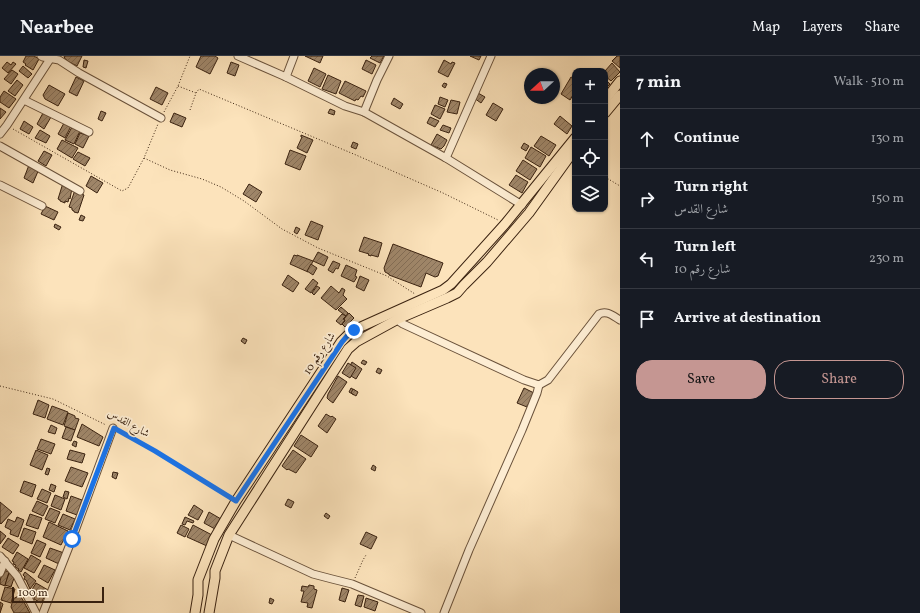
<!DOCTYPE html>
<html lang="en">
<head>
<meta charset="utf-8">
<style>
  body { margin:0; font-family:Vollkorn,Amiri,serif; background:#242831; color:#f1f3f6 }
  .controls { position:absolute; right:12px; top:12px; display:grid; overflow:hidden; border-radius:8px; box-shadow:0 1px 3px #0004 }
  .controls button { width:36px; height:36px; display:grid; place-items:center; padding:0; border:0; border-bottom:1px solid #363941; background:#171b24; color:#f1f3f6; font:20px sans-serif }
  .compass { position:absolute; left:524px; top:12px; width:36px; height:36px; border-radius:50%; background:#171b24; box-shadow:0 1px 3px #0004; rotate:249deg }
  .scale { position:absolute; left:12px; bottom:10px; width:92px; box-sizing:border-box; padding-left:4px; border:2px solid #3a2210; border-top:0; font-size:11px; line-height:14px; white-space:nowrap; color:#3a2210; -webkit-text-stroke:3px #fdedd3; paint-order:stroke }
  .stop { position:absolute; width:12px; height:12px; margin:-9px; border:3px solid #1a73e8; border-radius:50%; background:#fff }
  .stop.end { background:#1a73e8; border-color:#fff; box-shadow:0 1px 4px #0008 }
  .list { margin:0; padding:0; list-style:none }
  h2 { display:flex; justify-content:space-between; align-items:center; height:52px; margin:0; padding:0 16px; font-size:17px }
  h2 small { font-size:13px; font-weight:400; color:#9ea1a6 }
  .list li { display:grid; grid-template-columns:26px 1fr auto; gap:12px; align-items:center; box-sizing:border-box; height:60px; padding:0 16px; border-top:1px solid #363941 }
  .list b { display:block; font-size:15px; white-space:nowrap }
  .list p { margin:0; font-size:13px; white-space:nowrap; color:#9ea1a6 }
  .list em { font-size:13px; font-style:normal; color:#9ea1a6 }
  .actions { display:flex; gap:8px; padding:12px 16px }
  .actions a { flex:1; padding:9px 0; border:1px solid #c59692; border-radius:16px; text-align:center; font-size:14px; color:#c59692 }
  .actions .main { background:#c59692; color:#111 }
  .icon { flex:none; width:22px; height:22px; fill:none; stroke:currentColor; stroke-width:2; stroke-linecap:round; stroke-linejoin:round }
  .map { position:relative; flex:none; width:620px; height:557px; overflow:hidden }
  header { display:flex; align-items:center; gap:24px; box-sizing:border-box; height:56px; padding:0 20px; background:#171b24; border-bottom:1px solid #363941 }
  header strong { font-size:19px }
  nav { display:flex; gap:22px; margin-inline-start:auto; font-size:14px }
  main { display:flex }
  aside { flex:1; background:#171b24 }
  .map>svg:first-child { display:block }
  .building { fill:url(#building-hatch); stroke:#3a2210 }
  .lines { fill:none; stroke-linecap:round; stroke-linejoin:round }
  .minor-casing { stroke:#6a523b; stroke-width:9 }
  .major-casing { stroke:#3a2210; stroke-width:11 }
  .path { stroke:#3a2210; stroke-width:1; stroke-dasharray:1 2; stroke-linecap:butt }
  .minor { stroke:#fdedd3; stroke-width:7 }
  .major { stroke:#fce3bb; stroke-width:9 }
  .route { stroke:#1a73e8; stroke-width:5 }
  .labels { text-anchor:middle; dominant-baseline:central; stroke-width:3.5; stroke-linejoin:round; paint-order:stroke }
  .street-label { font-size:11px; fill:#3a2210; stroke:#fdedd3 }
</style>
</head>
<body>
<header>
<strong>Nearbee</strong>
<nav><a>Map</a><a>Layers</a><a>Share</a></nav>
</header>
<main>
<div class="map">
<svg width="620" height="557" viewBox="0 0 620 557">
  <defs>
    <pattern id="building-hatch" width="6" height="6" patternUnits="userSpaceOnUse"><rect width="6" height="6" fill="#9f8669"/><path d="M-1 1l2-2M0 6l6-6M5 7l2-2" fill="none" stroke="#836d55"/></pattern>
  </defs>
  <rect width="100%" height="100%" fill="#fce3bb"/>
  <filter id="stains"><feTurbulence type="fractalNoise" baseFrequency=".005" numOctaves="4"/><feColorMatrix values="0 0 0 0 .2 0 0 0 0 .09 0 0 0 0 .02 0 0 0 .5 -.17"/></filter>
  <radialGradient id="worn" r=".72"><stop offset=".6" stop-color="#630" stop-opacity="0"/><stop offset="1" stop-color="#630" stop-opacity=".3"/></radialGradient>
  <!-- building -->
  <g class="building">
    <polygon points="26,0 34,0 39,3 33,14 25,9 26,8 23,6"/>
    <polygon points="64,0 82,0 77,10 67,5 67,4 65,3"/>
    <polygon points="201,0 215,0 218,2 210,18 196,11"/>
    <polygon points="305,0 323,0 320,7"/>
    <polygon points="372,0 384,0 380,7 370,2"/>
    <polygon points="470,0 481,0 479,4"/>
    <polygon points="617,0 620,0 620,12 612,5"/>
    <polygon points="84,4 88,5 86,12 83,11"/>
    <polygon points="366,4 376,9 372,18 362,13"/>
    <polygon points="444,4 451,8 452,6 455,7 448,21 438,16"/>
    <polygon points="7,6 11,9 13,6 16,8 8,17 2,12"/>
    <polygon points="231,6 239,9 235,20 227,17"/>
    <polygon points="612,7 620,16 611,25 605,20 605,15"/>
    <polygon points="23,10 32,18 28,22 19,15"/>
    <polygon points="314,12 326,18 320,31 308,25"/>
    <polygon points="12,14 18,18 11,28 4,23"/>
    <polygon points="328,19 341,25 336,38 322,33"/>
    <polygon points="76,21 84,25 77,40 69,36"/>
    <polygon points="571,21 575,23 575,36 570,44 561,38"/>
    <polygon points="605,23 610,28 605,33"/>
    <polygon points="17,24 23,29 15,40 8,35"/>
    <polygon points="345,25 366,35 363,41 361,40 358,44 356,43 355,45 339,37"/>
    <polygon points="444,27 447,28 445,32 442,30"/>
    <polygon points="49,29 65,38 58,50 45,43 43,39"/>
    <polygon points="156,31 168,37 162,49 150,43"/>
    <polygon points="4,35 16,43 9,52 0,46 0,41"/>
    <polygon points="478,37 485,41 481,47 474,42"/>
    <polygon points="440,41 448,44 445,51 438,48"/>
    <polygon points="394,42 403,48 400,53 391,48"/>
    <polygon points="451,44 460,46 457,58 447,56"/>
    <polygon points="493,47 503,53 496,65 486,59"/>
    <polygon points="435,49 445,53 440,63 431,58"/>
    <polygon points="0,52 6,56 0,63"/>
    <polygon points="330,53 335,55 334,59 328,57"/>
    <polygon points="101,55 106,57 102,65 98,63"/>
    <polygon points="43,57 51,61 44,73 37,68"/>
    <polygon points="174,57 186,62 182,71 170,66"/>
    <polygon points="560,60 572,70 567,78 554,68"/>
    <polygon points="430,61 439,65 435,71 427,67"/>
    <polygon points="24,65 33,71 29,78 20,73"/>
    <polygon points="64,67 71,70 65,82 58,78"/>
    <polygon points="443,69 451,72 449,77 440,74"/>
    <polygon points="72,71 80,75 74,88 65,84"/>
    <polygon points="40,74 50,80 46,87 35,82"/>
    <polygon points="80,77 89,80 83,92 75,88"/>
    <polygon points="437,78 447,84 444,90 441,93 431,89"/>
    <polygon points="301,79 313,84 307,97 297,92 302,81 301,81"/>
    <polygon points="541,80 556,89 549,100 534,90"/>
    <polygon points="62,84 78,92 72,102 57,93"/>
    <polygon points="353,86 358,88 356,93 351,91"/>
    <polygon points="524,87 529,90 526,95 521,92"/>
    <polygon points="531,91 546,100 540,111 525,102"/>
    <polygon points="290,94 306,100 300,114 285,108"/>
    <polygon points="44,95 52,99 46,110 38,105"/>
    <polygon points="78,96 90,102 85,110 73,103"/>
    <polygon points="523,104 537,113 530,124 516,115"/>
    <polygon points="29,109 39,113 33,127 24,122"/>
    <polygon points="516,119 528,126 522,137 509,129"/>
    <polygon points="91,120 103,127 97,137 86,130"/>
    <polygon points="63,127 72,132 70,143 69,142 68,146 65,145 65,147 60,145 60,144 58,143"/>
    <polygon points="249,128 262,136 256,146 243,138"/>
    <polygon points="75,134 84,139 78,157 74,156 74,155 72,154 72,152 69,151"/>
    <polygon points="45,150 58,156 54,164 41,158"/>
    <polygon points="81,159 85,161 83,165 79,164"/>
    <polygon points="311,165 323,170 318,184 305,179"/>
    <polygon points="55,168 61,171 59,174 54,171"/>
    <polygon points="296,171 300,173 297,178 294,176"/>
    <polygon points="364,181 382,187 378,201 371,199 371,200 368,199 369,198 359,195"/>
    <polygon points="393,188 443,207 438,220 435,221 426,217 421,231 389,219 389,218 385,216 384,212"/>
    <polygon points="318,196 328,201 324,210 313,205"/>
    <polygon points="294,199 297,200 297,199 313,205 308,216 290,208"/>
    <polygon points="333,205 340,208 338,213 336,212 333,217 328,214"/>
    <polygon points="311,208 317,212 313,219 307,215"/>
    <polygon points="346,209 357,214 355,220 357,221 354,226 341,220"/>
    <polygon points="288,219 299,227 293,236 282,229"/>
    <polygon points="360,220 369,224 364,235 356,231"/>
    <polygon points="313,223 318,227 311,237 305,233"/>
    <polygon points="317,230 320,232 314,239 312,237"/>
    <polygon points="331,230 339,237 342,232 345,234 343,239 347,243 336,254 321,242"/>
    <polygon points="341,251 348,257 346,260 338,254"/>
    <polygon points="349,257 354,262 345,271 342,268 345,265 344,263"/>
    <polygon points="342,258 346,260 343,263 345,264 341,269 336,265"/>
    <polygon points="243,282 247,284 245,288 241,285"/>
    <polygon points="363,304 367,306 365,309 361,307"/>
    <polygon points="352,306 362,313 356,323 346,317"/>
    <polygon points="348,307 356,312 350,322 342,317"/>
    <polygon points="378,312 382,314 380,318 376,316"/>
    <polygon points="338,320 347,326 333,347 329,344 327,342 328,338"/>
    <polygon points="351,332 356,335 354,339 349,336"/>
    <polygon points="524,332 534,337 527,351 517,347"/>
    <polygon points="353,333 358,336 356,340 351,337"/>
    <polygon points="38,344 49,349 45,362 33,358"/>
    <polygon points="52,350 68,356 63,369 47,363"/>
    <polygon points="68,357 73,359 75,360 75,362 79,363 75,374 64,370"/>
    <polygon points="326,358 331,361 332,360 336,363 327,377 318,370"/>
    <polygon points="82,368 103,381 99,390 77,381"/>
    <polygon points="51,369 57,372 55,378 48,376"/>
    <polygon points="66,371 75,374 71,385 62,382"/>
    <polygon points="301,379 318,390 311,401 294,390"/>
    <polygon points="41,383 55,388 51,398 37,393"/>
    <polygon points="74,385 77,386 76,391 72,389"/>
    <polygon points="36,394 48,399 42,414 30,409"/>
    <polygon points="70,394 85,398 82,407 67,403"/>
    <polygon points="293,394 306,403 296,417 288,413 287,414 282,410"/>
    <polygon points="373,409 376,411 375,415 371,413"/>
    <polygon points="71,411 88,417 82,431 65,425"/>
    <polygon points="47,412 50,413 48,419 45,418"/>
    <polygon points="113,416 118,417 116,423 112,421"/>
    <polygon points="24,425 36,429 32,441 20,436"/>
    <polygon points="51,428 56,430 54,436 49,434"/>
    <polygon points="42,433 51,437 47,447 37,443"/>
    <polygon points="65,435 69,436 67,443 63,441"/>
    <polygon points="55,439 65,443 61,454 51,450"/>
    <polygon points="71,440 82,444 77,459 66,455"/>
    <polygon points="288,443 294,446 291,452 285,449"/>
    <polygon points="37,445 48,450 43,460 32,455"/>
    <polygon points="0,446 12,456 1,468 0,467"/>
    <polygon points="194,449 203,455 198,464 188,459"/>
    <polygon points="50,452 60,456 55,467 45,463"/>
    <polygon points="209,456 221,463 215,473 204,467"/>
    <polygon points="326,457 330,460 328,463 324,460"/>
    <polygon points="30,458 42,462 38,473 26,469"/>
    <polygon points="63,458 75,463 70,474 58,469"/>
    <polygon points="17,461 24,464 18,481 10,478 11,474 5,471 8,463 15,466"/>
    <polygon points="185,461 194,465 193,467 187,465 185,469 182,468"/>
    <polygon points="49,466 68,475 61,489 43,481"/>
    <polygon points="181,469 189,473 185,481 177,477"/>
    <polygon points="193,469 212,479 207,490 187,481"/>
    <polygon points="24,472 36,476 32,488 20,483"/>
    <polygon points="0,475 6,480 0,488"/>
    <polygon points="366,476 377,481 371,493 360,488"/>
    <polygon points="8,482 19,489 13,498 2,491"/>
    <polygon points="37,484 46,488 40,501 31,497"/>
    <polygon points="50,492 64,497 59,508 46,502"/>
    <polygon points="17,496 28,503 21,516 18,514 19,513 15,511 16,509 13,508 14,506 12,505"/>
    <polygon points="31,499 41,505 34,517 24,512"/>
    <polygon points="44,509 55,514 48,527 38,521"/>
    <polygon points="3,514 9,516 5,530 0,528 0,525"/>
    <polygon points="25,516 36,525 30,533 26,524 24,523 25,521 23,519"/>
    <polygon points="9,517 14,522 11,531 5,529"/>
    <polygon points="36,527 48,534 41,547 34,543 34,541 31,540 33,536 31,535"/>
    <polygon points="309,529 314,530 314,533 317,534 312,552 307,551 308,547 301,546 304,535 301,535 302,530 308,531"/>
    <polygon points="5,531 15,533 11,547 1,544"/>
    <polygon points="342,532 349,534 345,546 339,544"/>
    <polygon points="20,539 30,557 14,557 11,551 13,543"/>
    <polygon points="358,539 364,540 361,551 355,549"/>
    <polygon points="270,542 274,544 272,548 269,547"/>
    <polygon points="366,542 378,546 375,555 364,551"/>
    <polygon points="0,546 3,548 0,557"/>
  </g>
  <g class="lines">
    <!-- minor casing -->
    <g class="minor-casing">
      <g id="minor">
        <polyline points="41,0 43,1 59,4 79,17 161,62"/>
        <polyline points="238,0 286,21"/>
        <polyline points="294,0 286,21 345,50 364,56 446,102 522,149"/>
        <polyline points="24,44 89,76"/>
        <polyline points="364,56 377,24 389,0"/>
        <polyline points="0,78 7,69 52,0"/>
        <polyline points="0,90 80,135"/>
        <polyline points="446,102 491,0"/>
        <polyline points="0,129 42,150"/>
        <path d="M398,263l2,3 3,2 121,56 15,5 9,-5 51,-66c8,-4 14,2 21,6"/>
        <polyline points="229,479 313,518 332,523 352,528 421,557"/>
        <polyline points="0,500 17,520 36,557"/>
        <polyline points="0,517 5,505"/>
        <polyline points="43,557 72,483 113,372"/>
        <polyline points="444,557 469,494 522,374 537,337 539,329"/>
      </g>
    </g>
    <!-- major casing -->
    <g class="major-casing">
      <g id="major">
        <polyline points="605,44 620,25"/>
        <polyline points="605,57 620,39"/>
        <polyline points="195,557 198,539 198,524 214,483 236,445 341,286 348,279 354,274 443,234 451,228 505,168 575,82"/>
        <polyline points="209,557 215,522 215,515 229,479 348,293 356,286 398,263 447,242 457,237 464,229 487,206 529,157 575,93"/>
      </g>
    </g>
    <!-- path -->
    <g class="path">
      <polyline points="178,30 196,37"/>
      <polyline points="190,54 196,37 199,33 356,99 443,137 498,164"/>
      <polyline points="164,56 178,30 190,0"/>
      <polyline points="13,73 122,135 128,132 144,102 158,68"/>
      <polyline points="144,102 170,114 202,123 221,131 244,145 282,173 318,192 387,220 415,238"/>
      <polyline points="605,121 620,130"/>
      <polyline points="0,330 53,343 106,369"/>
      <polyline points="120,376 155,395 229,440"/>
      <polyline points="355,522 363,504 366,499"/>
    </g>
    <!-- minor -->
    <use href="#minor" class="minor"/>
    <!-- major -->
    <use href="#major" class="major"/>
  </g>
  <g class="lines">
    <!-- route -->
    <polyline class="route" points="72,483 114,372 155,395 236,445 342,286 348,279 354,274"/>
  </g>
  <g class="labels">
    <!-- street labels -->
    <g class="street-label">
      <text transform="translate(320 298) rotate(-56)">شارع رقم 10</text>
      <text transform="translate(128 368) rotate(29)">شارع القدس</text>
    </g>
  </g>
  <rect width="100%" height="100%" filter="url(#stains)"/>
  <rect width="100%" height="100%" fill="url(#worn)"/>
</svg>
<div class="controls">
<button>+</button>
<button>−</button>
<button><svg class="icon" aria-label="locate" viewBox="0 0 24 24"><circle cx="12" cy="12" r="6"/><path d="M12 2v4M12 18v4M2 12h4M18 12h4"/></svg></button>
<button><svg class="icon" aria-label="layers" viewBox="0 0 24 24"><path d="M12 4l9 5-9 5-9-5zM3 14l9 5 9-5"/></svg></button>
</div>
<svg class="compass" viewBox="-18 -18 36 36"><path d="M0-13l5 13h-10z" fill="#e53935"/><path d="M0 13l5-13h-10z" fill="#9ea1a6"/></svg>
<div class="scale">100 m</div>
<div class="stop" style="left:72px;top:483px"></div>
<div class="stop end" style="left:354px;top:274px"></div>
</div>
<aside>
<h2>7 min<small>Walk · 510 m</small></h2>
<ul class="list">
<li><svg class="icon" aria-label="ahead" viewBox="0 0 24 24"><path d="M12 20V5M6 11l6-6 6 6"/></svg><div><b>Continue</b></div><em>130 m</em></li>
<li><svg class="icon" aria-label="right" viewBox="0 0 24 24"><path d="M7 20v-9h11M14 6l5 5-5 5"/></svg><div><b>Turn right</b><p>شارع القدس</p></div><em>150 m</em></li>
<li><svg class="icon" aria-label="left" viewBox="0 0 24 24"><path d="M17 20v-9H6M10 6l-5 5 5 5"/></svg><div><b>Turn left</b><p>شارع رقم 10</p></div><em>230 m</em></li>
<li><svg class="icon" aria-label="arrive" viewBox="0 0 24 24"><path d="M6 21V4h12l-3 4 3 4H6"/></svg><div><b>Arrive at destination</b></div></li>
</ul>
<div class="actions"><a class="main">Save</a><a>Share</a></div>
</aside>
</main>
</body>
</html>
